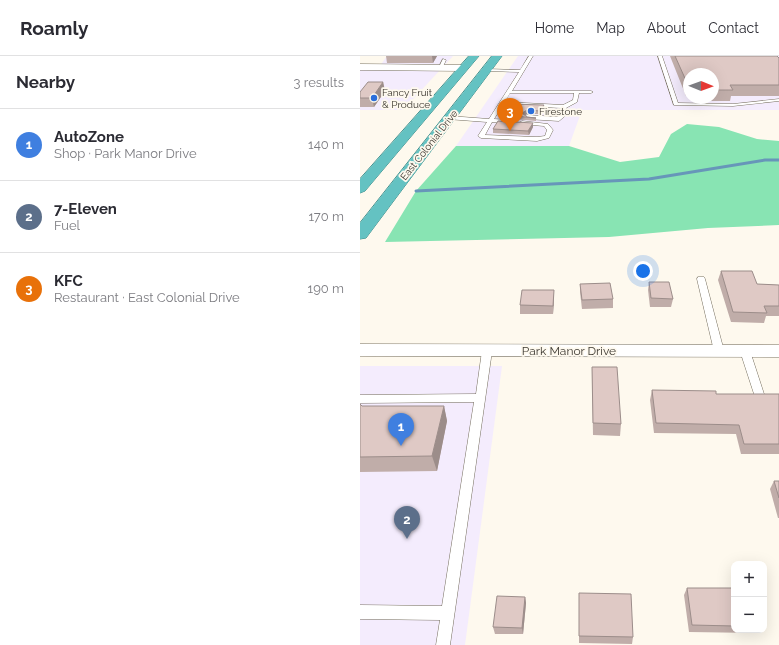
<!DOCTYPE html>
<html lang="en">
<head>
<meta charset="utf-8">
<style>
  body { margin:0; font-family:Raleway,sans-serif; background:#f7f7f7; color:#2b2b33 }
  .controls { position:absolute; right:12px; bottom:12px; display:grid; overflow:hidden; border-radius:8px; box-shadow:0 4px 16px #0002 }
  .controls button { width:36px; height:36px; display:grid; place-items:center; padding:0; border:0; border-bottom:1px solid #e1e1e2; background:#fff; color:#2b2b33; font:20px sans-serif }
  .compass { position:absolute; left:323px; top:12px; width:36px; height:36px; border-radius:50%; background:#fff; box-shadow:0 4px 16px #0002; rotate:91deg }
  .you { position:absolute; left:283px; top:215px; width:14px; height:14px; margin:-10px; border:3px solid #fff; border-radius:50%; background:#1a73e8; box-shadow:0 0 0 6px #1a73e833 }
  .badge { display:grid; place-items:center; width:26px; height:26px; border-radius:50%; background:#1a73e8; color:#fff; font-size:13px; font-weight:700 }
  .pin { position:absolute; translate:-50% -33px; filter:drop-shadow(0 1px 2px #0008) }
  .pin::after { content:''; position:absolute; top:21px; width:14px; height:12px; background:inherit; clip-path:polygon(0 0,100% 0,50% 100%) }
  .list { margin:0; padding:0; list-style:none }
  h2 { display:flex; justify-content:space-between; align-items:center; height:52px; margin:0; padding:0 16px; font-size:17px }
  h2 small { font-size:13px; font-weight:400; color:#7c7c81 }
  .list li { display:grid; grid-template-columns:26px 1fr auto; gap:12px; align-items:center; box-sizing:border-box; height:72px; padding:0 16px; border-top:1px solid #e1e1e2 }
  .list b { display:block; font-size:15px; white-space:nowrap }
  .list p { margin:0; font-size:13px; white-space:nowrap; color:#7c7c81 }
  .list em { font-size:13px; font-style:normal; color:#7c7c81 }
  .map { position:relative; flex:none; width:419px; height:589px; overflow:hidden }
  header { display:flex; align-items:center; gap:24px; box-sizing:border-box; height:56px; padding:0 20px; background:#fff; border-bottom:1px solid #e1e1e2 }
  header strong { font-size:19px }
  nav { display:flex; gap:22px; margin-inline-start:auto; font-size:14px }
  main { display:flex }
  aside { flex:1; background:#fff }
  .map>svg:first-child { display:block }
  .commercial { fill:#f4ecfd; fill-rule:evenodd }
  .green { fill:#88e4b3 }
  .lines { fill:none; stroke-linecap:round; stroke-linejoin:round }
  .stream { stroke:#6796b9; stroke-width:3 }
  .service-casing { stroke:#756e5e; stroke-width:1 }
  .minor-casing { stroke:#756e5e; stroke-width:1 }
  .trunk-casing { stroke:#3d8885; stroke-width:1 }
  .service { fill:#fff; fill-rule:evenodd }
  .minor { fill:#fff; fill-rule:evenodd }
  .trunk { fill:#64c2c2; fill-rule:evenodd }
  .wall { fill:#c0ada9 }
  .shaded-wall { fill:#9c8d8a }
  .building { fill:#dfc9c5; stroke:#9c8d8a }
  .poi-dot { fill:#2b6edb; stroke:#fef9ee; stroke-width:1.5 }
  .labels { text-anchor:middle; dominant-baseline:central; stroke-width:3.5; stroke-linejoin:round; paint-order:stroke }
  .far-poi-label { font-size:10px; fill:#3c3831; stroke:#fef9ee; text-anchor:start }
  .far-street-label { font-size:10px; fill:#3c3831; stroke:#fef9ee }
  .street-label { font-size:12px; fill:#3c3831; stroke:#fef9ee }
</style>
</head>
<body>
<header>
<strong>Roamly</strong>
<nav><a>Home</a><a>Map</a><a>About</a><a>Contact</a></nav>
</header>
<main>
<aside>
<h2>Nearby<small>3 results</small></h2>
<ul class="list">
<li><span class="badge" style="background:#3f7fe0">1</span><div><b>AutoZone</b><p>Shop · Park Manor Drive</p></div><em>140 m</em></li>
<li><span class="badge" style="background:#5c6f8a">2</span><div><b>7-Eleven</b><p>Fuel</p></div><em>170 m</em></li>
<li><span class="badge" style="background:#e8710a">3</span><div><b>KFC</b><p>Restaurant · East Colonial Drive</p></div><em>190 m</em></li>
</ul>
</aside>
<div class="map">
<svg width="419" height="589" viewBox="0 0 419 589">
  <rect width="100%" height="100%" fill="#fef9ee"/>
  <!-- commercial -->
  <g class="commercial">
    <polygon points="27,0 93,0 43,54 0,54 0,14 17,14"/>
    <path d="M158,0h261v54h-197l-13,36h-113zM329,18h24v24h-24z"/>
    <polygon points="0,310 142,310 105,589 0,589"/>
  </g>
  <!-- green -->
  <polygon class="green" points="327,68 359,71 397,83 419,85 419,169 348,172 249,181 25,186 56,135 96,90 209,90 260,106 299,101 311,78"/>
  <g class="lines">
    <!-- stream -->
    <polyline class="stream" points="56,135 289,123 405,104 419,104"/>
    <!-- service casing -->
    <g class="service-casing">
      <g id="service">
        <path d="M169,0h4l-21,35h79l2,1 -2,1h-12l-2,9 -11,6 -1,8 -6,5 -32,-2 -3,-2 3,-2 31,2 3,-9 -58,-3 -9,14 16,1 3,2 -3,2 -18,-2 -7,13 52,2 8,-1 2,-6 -3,-4 -24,-2 -1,-1 3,-2 26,3 5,6 -4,8 -12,3 -56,-3 -3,-2 9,-14 -40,-3 -1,-1 3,-2 40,3 30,-47 -32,-1 -2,-1 2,-1 33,1zM150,37h64l-1,7 -10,5 -58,-3z"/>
        <polygon points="298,0 302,0 318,47 373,48 419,43 419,45 373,50 314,49"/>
        <polygon points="83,3 86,4 82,13 78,13"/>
        <polygon points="338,221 344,221 345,223 364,295 362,297 356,297 354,295 337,223"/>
        <polygon points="127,292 132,295 90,589 76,589 80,564 0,563 0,549 82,550 114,346 0,347 0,339 116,338 122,295"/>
        <polygon points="385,292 390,295 405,341 403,344 397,344 395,341 380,295"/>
      </g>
    </g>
    <!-- minor casing -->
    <g class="minor-casing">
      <g id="minor">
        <polygon points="0,8 103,9 107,12 103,15 0,14"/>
        <polygon points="0,288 419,289 419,301 0,300"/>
      </g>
    </g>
    <!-- trunk casing -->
    <g class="trunk-casing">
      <g id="trunk">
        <polygon points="109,0 119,0 5,135 0,137 0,123"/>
        <polygon points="132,0 142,0 6,182 0,183 0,167"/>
      </g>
    </g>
    <!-- service -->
    <use href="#service" class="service"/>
    <!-- minor -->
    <use href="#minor" class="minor"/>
    <!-- trunk -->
    <use href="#trunk" class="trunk"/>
  </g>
  <!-- wall -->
  <g class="wall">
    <polygon points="26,0 77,0 73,7 27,7"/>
    <polygon points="310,0 417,0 419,2 419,40 371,40 370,45 332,45 331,42 353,42 353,18 329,18 329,40 326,40"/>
    <polygon points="23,26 25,35 14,51 0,51 0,36"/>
    <polygon points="184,49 184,53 181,58 167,58 165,59 167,61 176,62 176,65 143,62 142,59"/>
    <polygon points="173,71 169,79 133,77 133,73"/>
    <polygon points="361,215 397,228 419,229 419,260 406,260 404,267 371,266 358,224"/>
    <polygon points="289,226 313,243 311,251 290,251 288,234"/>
    <polygon points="220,228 253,243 253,252 222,253 220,236"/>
    <polygon points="194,243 193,258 160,258 160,249"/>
    <polygon points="232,311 261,368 260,380 233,379 232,323"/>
    <polygon points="292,334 356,338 419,338 419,398 381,398 376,378 294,377 290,344"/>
    <polygon points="0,348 2,350 84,350 87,365 77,415 0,416"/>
    <polygon points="414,425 419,425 419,462 418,462 410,433"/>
    <polygon points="327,532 374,532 374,574 397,574 396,577 329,576 324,539"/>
    <polygon points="219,537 273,581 272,588 219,587"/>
    <polygon points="165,541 166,547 163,578 135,578 133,571"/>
  </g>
  <!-- shaded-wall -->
  <g class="shaded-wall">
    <polygon points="72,0 77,0 73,7"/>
    <polygon points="23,26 25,35 14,51 12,42"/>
    <polygon points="184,49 184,53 181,58 180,55"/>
    <polygon points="167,54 167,58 163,61 162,57"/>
    <polygon points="173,67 173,71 169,79 168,75"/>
    <polygon points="194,234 194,243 193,258 193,250"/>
    <polygon points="84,350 87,365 77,415 72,400"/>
    <polygon points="165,541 166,547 163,578 162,572"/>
  </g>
  <!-- building -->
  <g class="building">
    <polygon points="315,0 417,0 419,2 419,29 370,29 373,34 353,34 353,18 329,18 329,29 328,29"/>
    <polygon points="8,26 23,26 12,42 0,42 0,36"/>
    <polygon points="150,48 184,49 180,55 167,54 162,57 167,61 176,62 142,59"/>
    <polygon points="138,65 173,67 168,75 133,73"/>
    <polygon points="361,215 392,215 397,228 419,229 419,250 404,250 407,257 373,256"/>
    <polygon points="289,226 309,226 313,243 291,242"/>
    <polygon points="250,227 253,243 222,244 220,228"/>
    <polygon points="162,234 194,234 193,250 160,249"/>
    <polygon points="232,311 257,311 261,368 233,367"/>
    <polygon points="292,334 356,335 356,338 419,338 419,388 384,388 379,369 296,367"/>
    <polygon points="0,348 2,350 84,350 72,400 0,401"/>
    <polygon points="414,425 419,425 419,442"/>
    <polygon points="327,532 374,532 374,570 332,569"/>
    <polygon points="219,537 271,538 273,581 219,580"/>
    <polygon points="137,540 165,541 162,572 133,571"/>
  </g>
  <!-- markers -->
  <g class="poi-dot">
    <circle cx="14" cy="42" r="4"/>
    <circle cx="171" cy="55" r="4"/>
  </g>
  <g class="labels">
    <!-- far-poi labels -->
    <g class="far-poi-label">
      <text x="22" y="36">Fancy Fruit<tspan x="22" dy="12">&amp; Produce</tspan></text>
      <text x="179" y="55">Firestone</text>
    </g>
    <!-- far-street labels -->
    <g class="far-street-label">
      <text transform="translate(69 89) rotate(-52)">East Colonial Drive</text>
    </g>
    <!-- street labels -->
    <g class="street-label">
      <text x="209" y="295">Park Manor Drive</text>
    </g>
  </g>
</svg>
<div class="controls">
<button>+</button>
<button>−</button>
</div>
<svg class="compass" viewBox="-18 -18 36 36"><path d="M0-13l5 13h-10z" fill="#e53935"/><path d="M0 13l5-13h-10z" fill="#7c7c81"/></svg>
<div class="you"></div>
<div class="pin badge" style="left:41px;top:390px;background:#3f7fe0">1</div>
<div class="pin badge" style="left:47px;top:483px;background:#5c6f8a">2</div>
<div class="pin badge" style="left:150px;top:75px;background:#e8710a">3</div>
</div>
</main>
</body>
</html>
